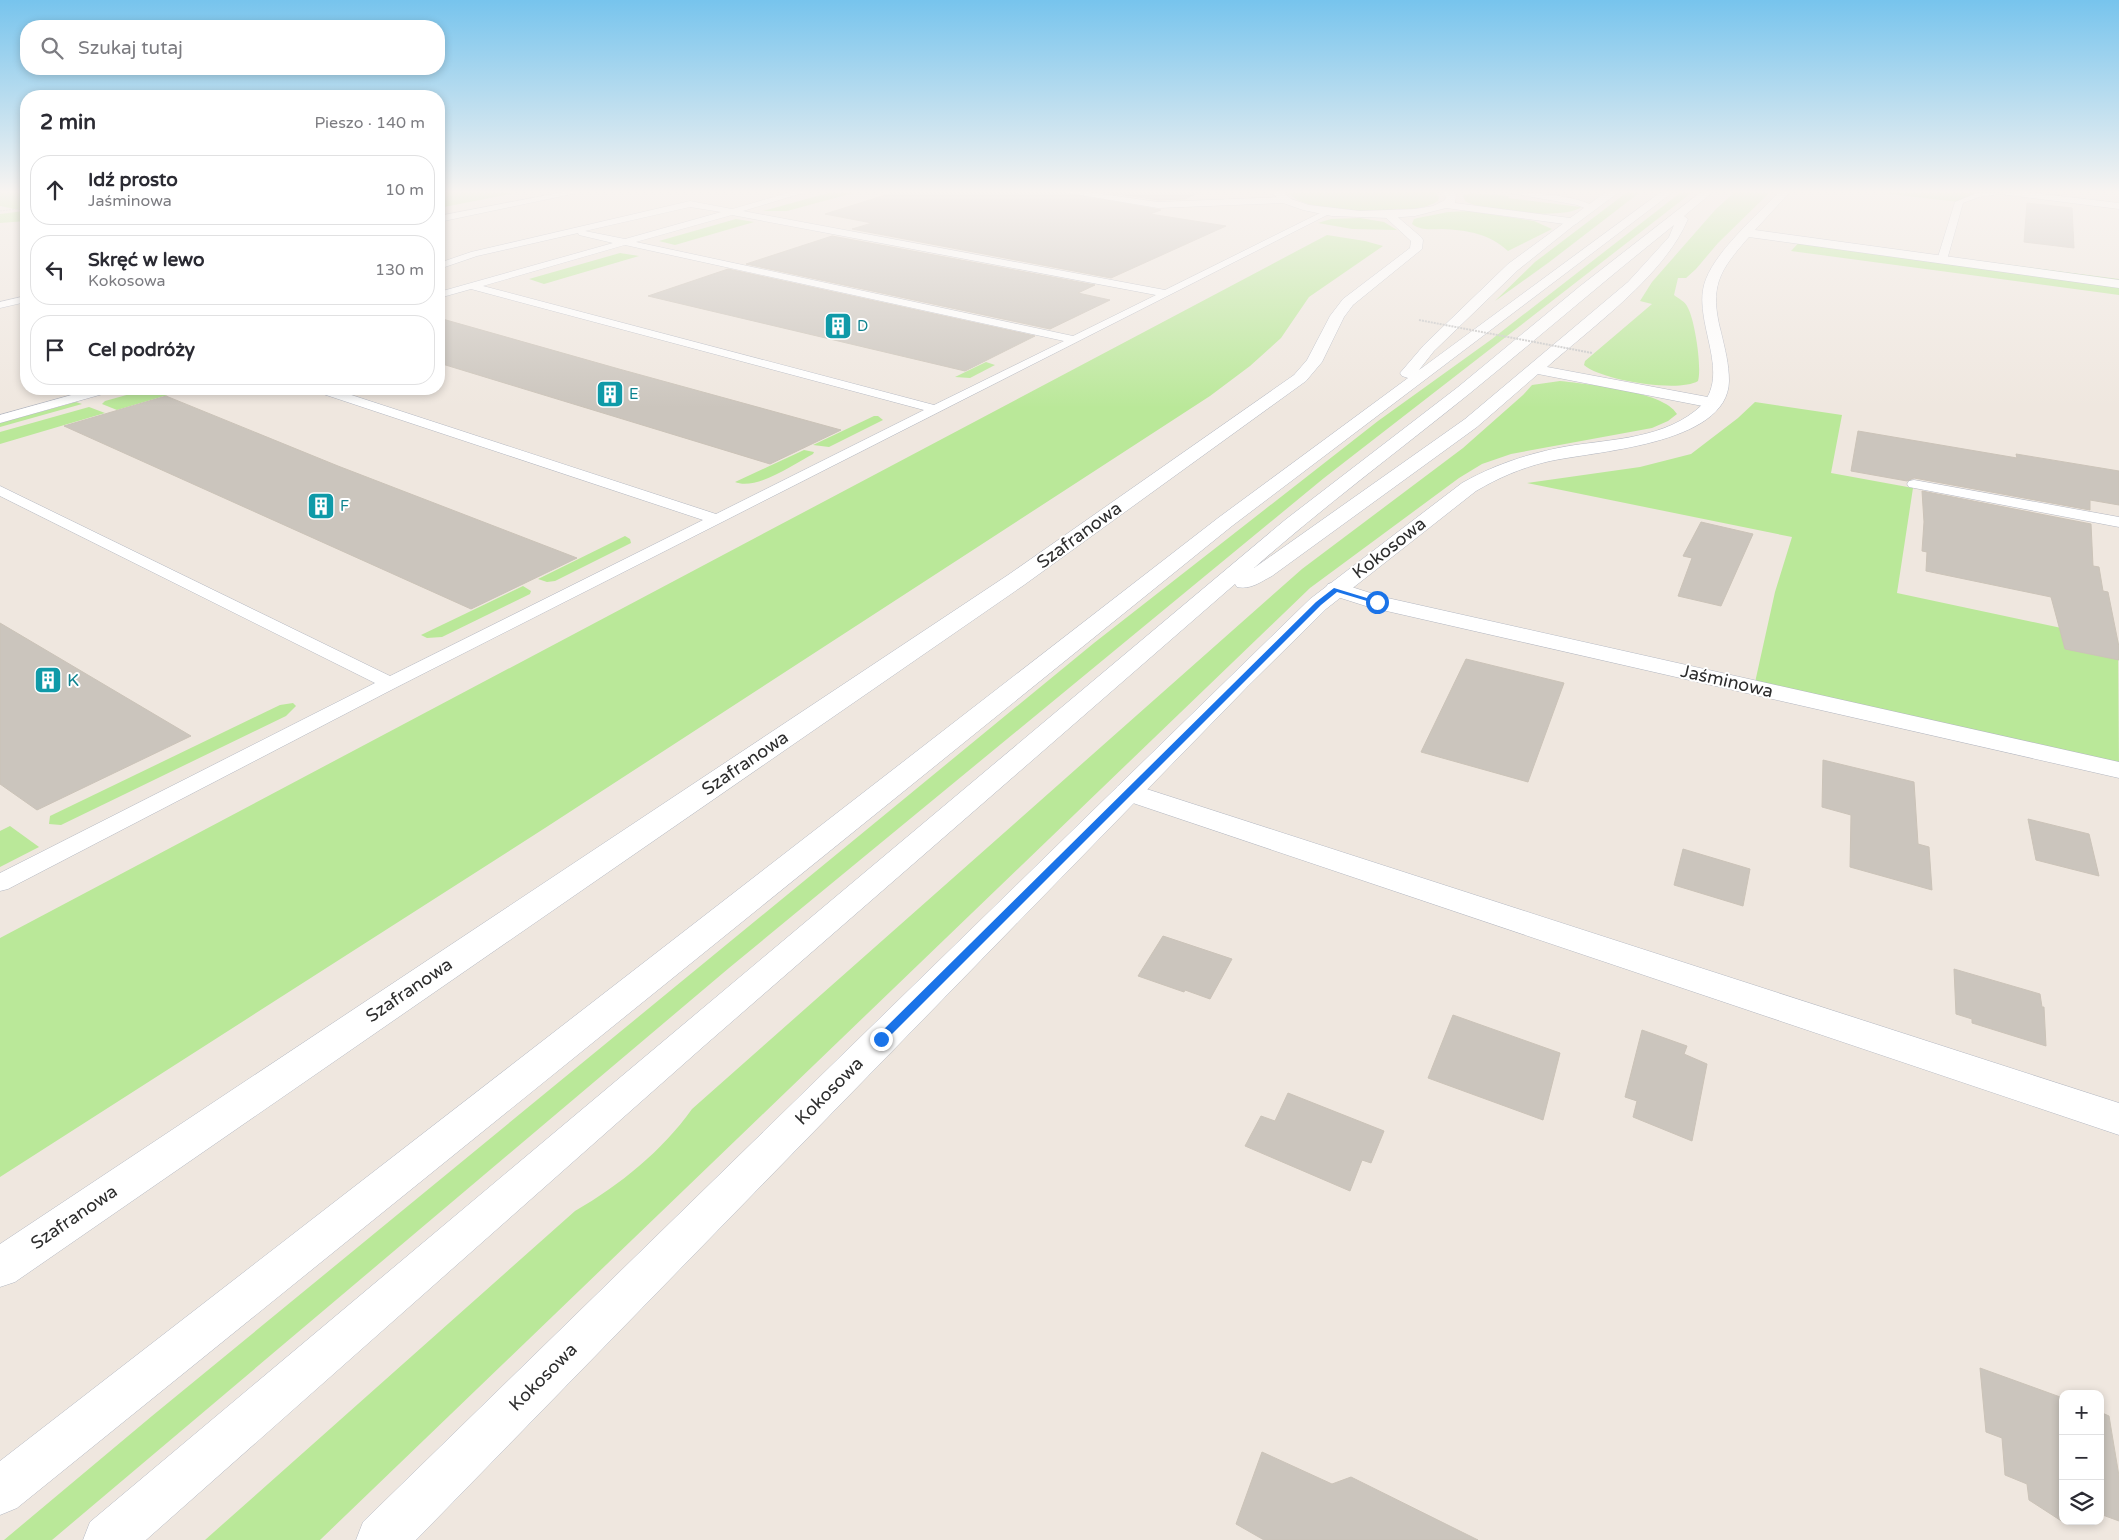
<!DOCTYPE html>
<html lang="pl">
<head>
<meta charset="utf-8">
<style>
  body { margin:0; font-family:"Varela Round",sans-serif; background:#f2f2f3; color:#2b2b33 }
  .controls { position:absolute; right:15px; bottom:15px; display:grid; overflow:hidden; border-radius:10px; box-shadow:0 2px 8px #0003 }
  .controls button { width:45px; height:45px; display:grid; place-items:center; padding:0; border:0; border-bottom:1px solid #e1e1e2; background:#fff; color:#2b2b33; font:25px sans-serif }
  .stop { position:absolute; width:15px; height:15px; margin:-11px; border:4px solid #1a73e8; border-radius:50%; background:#fff }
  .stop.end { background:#1a73e8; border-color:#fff; box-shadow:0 1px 5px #0008 }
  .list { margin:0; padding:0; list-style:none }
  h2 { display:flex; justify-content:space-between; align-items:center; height:65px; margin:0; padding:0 20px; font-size:21px }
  h2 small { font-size:16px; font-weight:400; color:#7c7c81 }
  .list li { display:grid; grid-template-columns:32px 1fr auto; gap:15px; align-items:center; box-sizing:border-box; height:70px; margin:0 10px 10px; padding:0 10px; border:1px solid #e1e1e2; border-radius:20px }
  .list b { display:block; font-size:19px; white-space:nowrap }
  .list p { margin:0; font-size:16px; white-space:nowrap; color:#7c7c81 }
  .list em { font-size:16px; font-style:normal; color:#7c7c81 }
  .icon { flex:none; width:28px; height:28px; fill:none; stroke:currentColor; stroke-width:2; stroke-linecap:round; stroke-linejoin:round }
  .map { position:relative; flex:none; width:2119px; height:1540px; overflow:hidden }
  .search { position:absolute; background:#fff; box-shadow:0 2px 8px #0003; left:20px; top:20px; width:425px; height:55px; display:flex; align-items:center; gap:12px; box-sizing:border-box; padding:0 18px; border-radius:20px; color:#7c7c81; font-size:19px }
  .panel { position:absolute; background:#fff; box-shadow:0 2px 8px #0003; left:20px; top:90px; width:425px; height:305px; border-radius:20px }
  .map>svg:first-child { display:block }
  .green { fill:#bae899 }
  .building { fill:#cbc5bd; stroke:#cbc3b8 }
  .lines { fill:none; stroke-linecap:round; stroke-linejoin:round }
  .service-casing { stroke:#b3b7c1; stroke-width:1 }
  .minor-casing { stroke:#b3b7c1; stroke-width:1 }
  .tertiary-casing { stroke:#b3b7c1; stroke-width:1 }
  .secondary-casing { stroke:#b3b7c1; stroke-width:1 }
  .path { stroke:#c8c8c8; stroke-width:1; stroke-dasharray:2 1; stroke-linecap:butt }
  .service { fill:#fff; fill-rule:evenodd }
  .minor { fill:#fff; fill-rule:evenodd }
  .tertiary { fill:#fff; fill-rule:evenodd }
  .secondary { fill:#fff; fill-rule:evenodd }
  .path-bridge { stroke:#c8c8c8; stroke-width:2; stroke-dasharray:2 1; stroke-linecap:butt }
  .route { fill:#1a73e8 }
  .labels { text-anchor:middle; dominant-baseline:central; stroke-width:4; stroke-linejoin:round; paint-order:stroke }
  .far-culture-label { font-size:15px; fill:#0d838f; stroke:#fff; text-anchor:start }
  .street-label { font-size:18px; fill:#2d2d2d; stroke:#fff }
  .culture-label { font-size:18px; fill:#0d838f; stroke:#fff; text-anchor:start }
</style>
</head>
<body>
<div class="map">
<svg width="2119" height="1540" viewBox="0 0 2119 1540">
  <rect width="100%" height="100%" fill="#efe7df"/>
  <!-- green -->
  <g class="green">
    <path d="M1435,192l4,5 -1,4c-21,16 -134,15 -149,-8z"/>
    <path d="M1735,192l34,1 -51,50 -22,26 -10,9h-8l-4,17c5,4 11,6 14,13 7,13 14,60 10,73 -19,12 -98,-1 -114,-16l1,-4 67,-57 -12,-3 12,-19 64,-73z"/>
    <polygon points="0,193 26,193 26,221 0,223 0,214 24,211 0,206"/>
    <polygon points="439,193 439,192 515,193 439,208"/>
    <polygon points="828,193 853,193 787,211 763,211"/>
    <path d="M1472,193l37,3 -1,2 73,9c-15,13 -99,5 -116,-6l-2,-6z"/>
    <polygon points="1626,193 1639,193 1548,263 1495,301 1535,262"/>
    <polygon points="1680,193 1691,193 1324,478 729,968 52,1540 4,1540 152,1416 1094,643 1378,421 1492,339"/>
    <polygon points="1881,193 1998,193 1977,195 1959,202"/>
    <path d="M1470,211l64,10 18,8 -44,22c-18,-17 -41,-21 -66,-22 -11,0 -21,2 -30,-5l2,-5 4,-1 30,-6z"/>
    <polygon points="1360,218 1384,222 1397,230 1352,229 1318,223 1331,219"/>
    <polygon points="736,219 754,222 675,245 659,241"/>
    <polygon points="1327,235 1365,241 1383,246 1309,297 1281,338 1250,366 1210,396 545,828 0,1177 0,938"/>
    <polygon points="1803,238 2119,279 2119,295 1791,251"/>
    <polygon points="620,253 639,256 544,284 529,279"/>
    <polygon points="986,362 995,365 970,378 955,377"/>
    <path d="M1560,381c26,3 104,10 117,33l-9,7 -16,7 -141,26 -29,10 -23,14 -149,110 -990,952h-115l370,-329c45,-26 87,-60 117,-102l610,-540 161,-121 60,-53 9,-10z"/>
    <polygon points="148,389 188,389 117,410 102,404 105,401"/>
    <polygon points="76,402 82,404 0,427 0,423"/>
    <polygon points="1755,402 1842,415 1831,473 1913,488 1897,593 2118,640 2119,770 1754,687 1775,592 1792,537 1527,483 1640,467 1691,454 1738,418"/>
    <polygon points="89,407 105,413 0,444 0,432"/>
    <polygon points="874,416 878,416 883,420 829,447 813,445"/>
    <path d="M804,450l10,2 -1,2c-19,10 -57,37 -78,28z"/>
    <polygon points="625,536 630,539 631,543 555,581 547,582 538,579"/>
    <polygon points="523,586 531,591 530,594 442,637 427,638 421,635"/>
    <polygon points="293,703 296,706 286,716 61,825 49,824 50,816 280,705"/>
    <polygon points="10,826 39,847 0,867 0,831"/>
  </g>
  <!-- building -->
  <g class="building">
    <polygon points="895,192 1061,192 1161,210 1150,214 1226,226 1111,278 852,229 872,223 825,214"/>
    <polygon points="1105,192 1200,192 1185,199 1158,200"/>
    <polygon points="2027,203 2072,208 2074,248 2024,242"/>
    <polygon points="832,236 1095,285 1078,293 1110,300 1050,329 746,264"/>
    <polygon points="728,269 1035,336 965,371 648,296"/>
    <polygon points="439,318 619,369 841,430 770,464 439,363"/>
    <polygon points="166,396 338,466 577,558 471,609 64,426"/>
    <polygon points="1858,431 2017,458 2016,454 2119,471 2119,505 2090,500 2090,510 1914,478 1907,481 1851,471"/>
    <polygon points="1922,491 2091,524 2093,566 2099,567 2103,591 2108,592 2119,647 2119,660 2065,649 2051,597 1926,571 1927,552 1922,551 1924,522"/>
    <polygon points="1701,522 1753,534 1721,606 1678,596 1692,558 1683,556"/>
    <polygon points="0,623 191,736 37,810 0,784"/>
    <polygon points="1466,659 1564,683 1528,782 1421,752"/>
    <polygon points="1823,760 1914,782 1918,844 1929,847 1932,890 1850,867 1851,815 1822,807"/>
    <polygon points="2028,819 2089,834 2099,876 2036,860"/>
    <polygon points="1683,849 1750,869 1743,906 1674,885"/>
    <polygon points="1163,936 1232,959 1210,999 1185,990 1184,992 1138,976"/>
    <polygon points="1954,969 2040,994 2042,1007 2044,1007 2046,1046 1972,1023 1972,1019 1956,1014"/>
    <polygon points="1453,1015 1560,1053 1543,1120 1428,1078"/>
    <polygon points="1642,1030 1687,1046 1684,1054 1707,1064 1692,1141 1633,1117 1637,1101 1625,1097"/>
    <polygon points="1288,1093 1384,1131 1371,1163 1362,1160 1350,1191 1245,1146 1261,1116 1275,1121"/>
    <polygon points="1980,1368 2063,1398 2063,1522 2029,1500 2027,1484 2005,1475 2002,1438 1986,1432"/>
    <polygon points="2100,1412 2109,1416 2119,1476 2119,1521 2100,1514"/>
    <polygon points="1262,1452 1332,1484 1351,1477 1478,1540 1264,1540 1236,1524"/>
  </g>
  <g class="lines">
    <!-- service casing -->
    <g class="service-casing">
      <g id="service">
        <polygon points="563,192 582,192 439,222 439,216"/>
        <path d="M791,192h15l-63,19 422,79 161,-80 7,2 -936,475 -389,202 -8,2v-18l375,-190 -375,-187v-10l390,190 313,-156 -386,-128 -2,-3h18l383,125 208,-104 -453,-121 -32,9v-6l174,-49 -34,-8 -1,-2 -101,23 -38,13v-6l32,-11 219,-51 42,8zM690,207l31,5 -96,27 -40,-8zM732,215l424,80 -83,41 -437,-94zM625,245l439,96 -130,64 -451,-119z"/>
        <polygon points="1063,192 1088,192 1158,202 1283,197 1287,200 1283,203 1158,208"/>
        <path d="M1505,192c21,0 76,3 91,16l-4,3 -15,-6z"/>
        <polygon points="1977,193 2026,192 2119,203 2119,209 2000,194 1979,197 1963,203 1947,260 1942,263 1939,262 1937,260 1955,202"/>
        <polygon points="26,296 26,302 0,308 0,302"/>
        <polygon points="93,389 112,389 110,392 0,423 0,415"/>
        <polygon points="1914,480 2119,517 2119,527 1909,487 1907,484 1909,481"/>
      </g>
    </g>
    <!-- minor casing -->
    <g class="minor-casing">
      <g id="minor">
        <polygon points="1389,212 1393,213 1421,237 1423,240 1422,249 1353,305 1344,317 1322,362 1306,381 1024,585 15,1282 0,1287 0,1244 1008,575 1294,375 1307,360 1330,316 1343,299 1410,248 1411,241 1383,215"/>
        <polygon points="1336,582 1383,597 2119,762 2119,778 1369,607 1328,594 1325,589 1328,584"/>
        <polygon points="1128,783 2119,1103 2119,1135 1118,798 1114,792 1118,786"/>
      </g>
    </g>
    <!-- tertiary casing -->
    <g class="tertiary-casing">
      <g id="tertiary">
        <polygon points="1271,192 1283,192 1291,199 1309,205 1360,211 1415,209 1433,206 1445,200 1446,197 1442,192 1454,192 1456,196 1455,203 1570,218 1606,192 1619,192 1576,224 1572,225 1446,208 1415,216 1389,218 1332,216 1303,210 1283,203"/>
        <path d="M1779,192h11l-35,38 364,50v8l-370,-51c-30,34 -40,49 -28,95 4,17 8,32 8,49 -1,65 -138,70 -183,81 -25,6 -48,16 -70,29l-150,118 -78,77 -832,854h-60l7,-18 947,-923 152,-116c30,-17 62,-28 96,-35 45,-9 99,-7 137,-37 43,-33 -6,-90 11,-132 11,-29 51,-64 73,-87z"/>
      </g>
    </g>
    <!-- secondary casing -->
    <g class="secondary-casing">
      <g id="secondary">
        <polygon points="1661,192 1673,192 1232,526 17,1508 0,1515 0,1461 1218,518 1408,378 1402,376 1400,373 1424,345 1508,264 1568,220 1572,219 1578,222 1518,270 1434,351 1419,370"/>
        <path d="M1701,192h12l-29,24 4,3c-24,57 -95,107 -141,148l166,31 6,1 2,4 -2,4 -6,1 -175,-34 -61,53 -205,149c-12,6 -21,14 -35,11l-2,-3 -531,462 -558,494h-63l7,-18 1195,-1002 173,-133 121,-100zM1674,225l-5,12 -41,45 -163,137 -211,149c69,-61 143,-116 215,-174 69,-56 136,-114 205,-169z"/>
      </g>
    </g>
    <!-- path -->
    <polyline class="path" points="0,211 26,208"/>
    <!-- service -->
    <use href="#service" class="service"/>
    <!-- minor -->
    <use href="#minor" class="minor"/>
    <!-- tertiary -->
    <use href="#tertiary" class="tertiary"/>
    <!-- secondary -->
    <use href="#secondary" class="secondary"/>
    <!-- path-bridge -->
    <polyline class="path-bridge" points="1419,320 1592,353"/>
  </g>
  <!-- sky -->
  <linearGradient id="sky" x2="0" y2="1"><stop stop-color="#77c4ed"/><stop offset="0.47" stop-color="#f8f4f1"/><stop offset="1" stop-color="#f8f4f1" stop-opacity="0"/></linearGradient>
  <rect width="2119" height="408" fill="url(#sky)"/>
  <!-- route -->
  <polygon class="route" points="1334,588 1380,602 1377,604 1337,592 1321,605 884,1042 877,1042 876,1039 877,1036 1316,602"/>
  <!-- icons -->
  <defs>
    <g id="building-square" transform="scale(1.4375)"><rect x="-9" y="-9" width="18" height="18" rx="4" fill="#0f9aa8" stroke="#fff"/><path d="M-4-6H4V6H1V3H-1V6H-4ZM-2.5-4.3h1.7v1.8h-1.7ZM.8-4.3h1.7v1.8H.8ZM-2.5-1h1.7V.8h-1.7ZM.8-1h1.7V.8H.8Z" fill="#fff"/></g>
  </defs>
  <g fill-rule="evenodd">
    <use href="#building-square" x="838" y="326"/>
    <use href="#building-square" x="610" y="394"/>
    <use href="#building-square" x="321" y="506"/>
    <use href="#building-square" x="48" y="680"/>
  </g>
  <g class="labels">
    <!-- far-culture labels -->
    <g class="far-culture-label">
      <text x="857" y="326">D</text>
      <text x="629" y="394">E</text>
      <text x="340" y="506">F</text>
    </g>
    <!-- street labels -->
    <g class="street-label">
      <text transform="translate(1079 535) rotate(-36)">Szafranowa</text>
      <text transform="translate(1389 548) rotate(-38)">Kokosowa</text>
      <text transform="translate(1727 681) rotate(13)">Jaśminowa</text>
      <text transform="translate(745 763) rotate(-34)">Szafranowa</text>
      <text transform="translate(409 990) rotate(-34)">Szafranowa</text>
      <text transform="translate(829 1091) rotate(-45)">Kokosowa</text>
      <text transform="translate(74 1217) rotate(-34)">Szafranowa</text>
      <text transform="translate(543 1377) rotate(-45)">Kokosowa</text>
    </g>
    <!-- culture labels -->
    <g class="culture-label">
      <text x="67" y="680">K</text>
    </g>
  </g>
</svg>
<div class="controls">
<button>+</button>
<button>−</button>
<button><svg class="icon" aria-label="layers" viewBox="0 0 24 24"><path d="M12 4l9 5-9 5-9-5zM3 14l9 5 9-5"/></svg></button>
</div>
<div class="stop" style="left:1377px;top:602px"></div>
<div class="stop end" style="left:881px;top:1039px"></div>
<div class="search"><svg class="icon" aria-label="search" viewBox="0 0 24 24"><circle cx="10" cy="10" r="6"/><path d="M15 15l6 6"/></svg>Szukaj tutaj</div>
<section class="panel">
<h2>2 min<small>Pieszo · 140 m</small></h2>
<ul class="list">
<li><svg class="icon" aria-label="ahead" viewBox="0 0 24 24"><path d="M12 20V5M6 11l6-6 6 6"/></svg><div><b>Idź prosto</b><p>Jaśminowa</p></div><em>10 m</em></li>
<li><svg class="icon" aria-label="left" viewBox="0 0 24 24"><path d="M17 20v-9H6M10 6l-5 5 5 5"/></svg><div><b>Skręć w lewo</b><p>Kokosowa</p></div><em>130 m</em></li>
<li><svg class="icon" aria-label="arrive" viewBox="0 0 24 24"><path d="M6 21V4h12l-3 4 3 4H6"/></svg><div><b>Cel podróży</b></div></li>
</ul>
</section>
</div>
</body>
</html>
